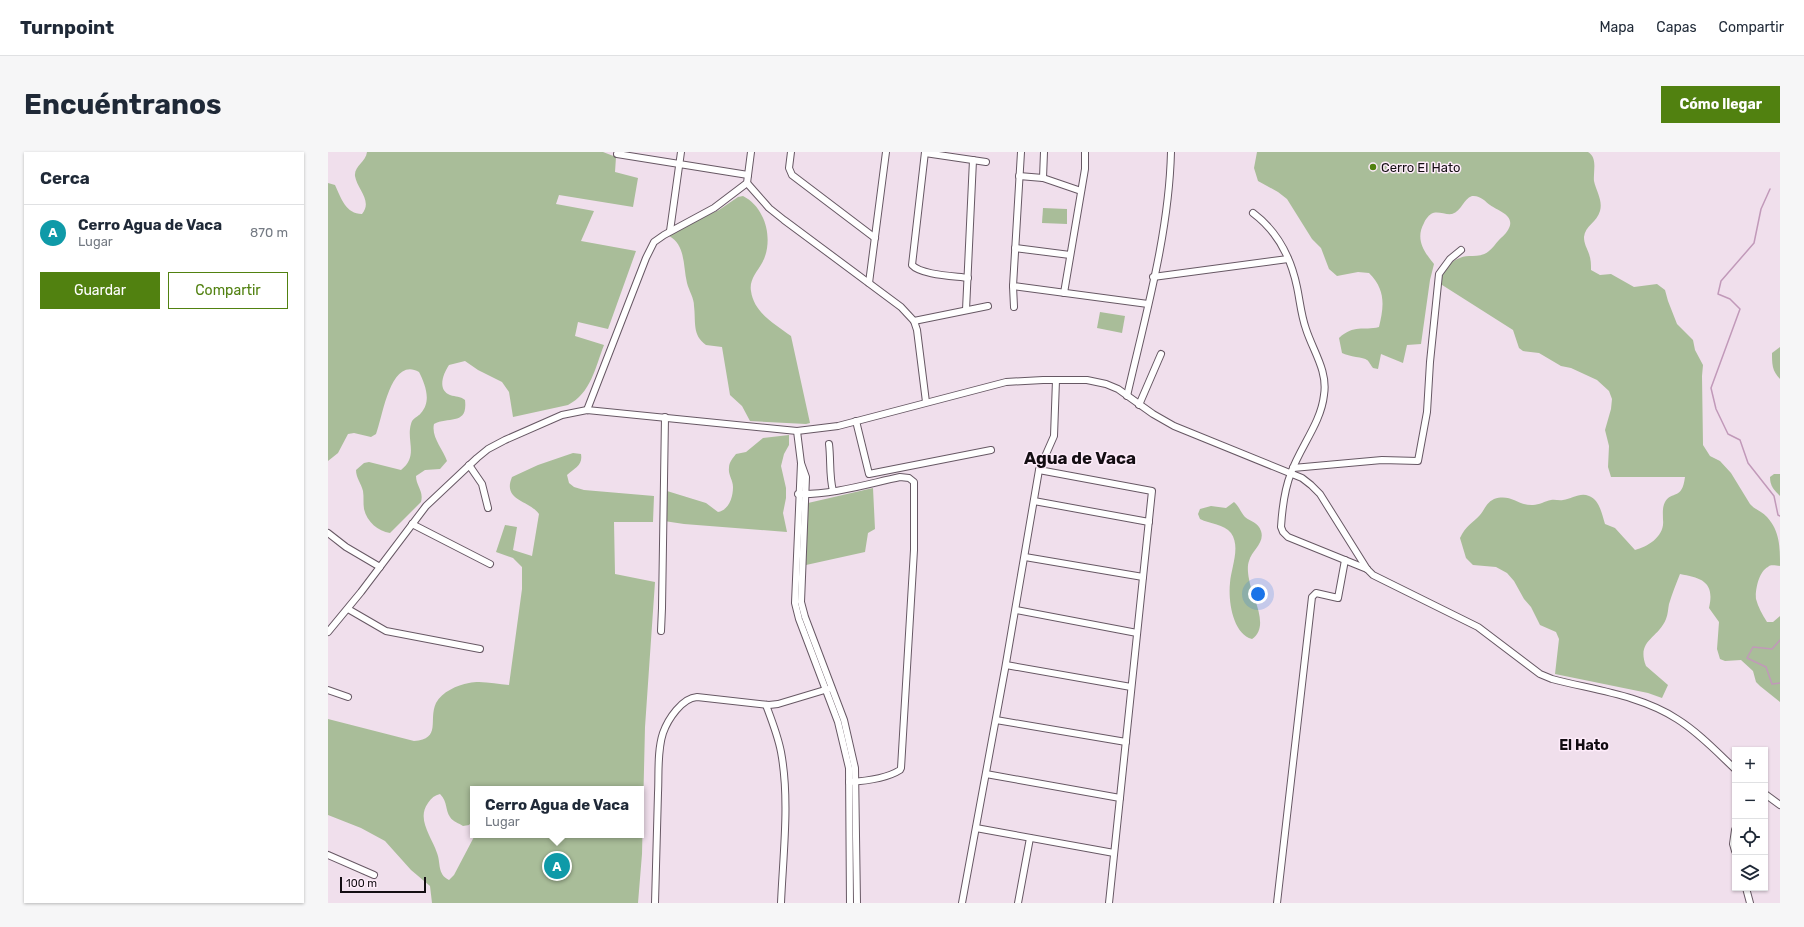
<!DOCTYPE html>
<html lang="es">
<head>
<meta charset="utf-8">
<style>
  body { margin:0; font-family:Rubik,sans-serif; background:#f6f6f7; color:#1f2937 }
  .controls { position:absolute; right:12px; bottom:12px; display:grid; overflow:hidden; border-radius:0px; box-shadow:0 1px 3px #0004 }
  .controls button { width:36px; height:36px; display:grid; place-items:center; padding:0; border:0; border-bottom:1px solid #e0e1e3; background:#fff; color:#1f2937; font:20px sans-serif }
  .scale { position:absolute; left:12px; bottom:10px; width:86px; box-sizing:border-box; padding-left:4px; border:2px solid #130d12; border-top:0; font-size:11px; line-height:14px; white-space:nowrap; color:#130d12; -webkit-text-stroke:3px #feecfa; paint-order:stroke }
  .you { position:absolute; left:930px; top:442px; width:14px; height:14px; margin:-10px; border:3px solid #fff; border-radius:50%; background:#1a73e8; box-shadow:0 0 0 6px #1a73e833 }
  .badge { display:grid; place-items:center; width:26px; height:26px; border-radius:50%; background:#518110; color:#fff; font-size:13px; font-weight:700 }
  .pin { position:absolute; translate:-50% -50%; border:2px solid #fff; box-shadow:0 1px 4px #0006 }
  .popup { position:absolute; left:142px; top:634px; width:174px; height:52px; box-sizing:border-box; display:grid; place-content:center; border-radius:0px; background:#fff; filter:drop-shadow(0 1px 3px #0005); font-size:13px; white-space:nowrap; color:#747a83 }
  .popup b { font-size:15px; color:#1f2937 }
  .popup::after { content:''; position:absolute; left:50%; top:100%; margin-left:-8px; border:8px solid transparent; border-top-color:#fff }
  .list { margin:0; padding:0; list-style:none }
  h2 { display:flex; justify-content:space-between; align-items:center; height:52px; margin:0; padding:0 16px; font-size:17px }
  h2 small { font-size:13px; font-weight:400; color:#747a83 }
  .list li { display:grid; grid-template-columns:26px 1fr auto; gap:12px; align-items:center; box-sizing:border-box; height:56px; padding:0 16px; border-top:1px solid #e0e1e3 }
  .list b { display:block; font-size:15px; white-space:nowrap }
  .list p { margin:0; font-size:13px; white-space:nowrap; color:#747a83 }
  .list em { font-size:13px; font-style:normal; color:#747a83 }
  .actions { display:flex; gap:8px; padding:12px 16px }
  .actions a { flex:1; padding:9px 0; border:1px solid #518110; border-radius:0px; text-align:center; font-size:14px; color:#518110 }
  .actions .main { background:#518110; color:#fff }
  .icon { flex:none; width:22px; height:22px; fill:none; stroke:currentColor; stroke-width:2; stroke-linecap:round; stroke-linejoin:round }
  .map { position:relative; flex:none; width:1452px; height:751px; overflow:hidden; border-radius:0px }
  header { display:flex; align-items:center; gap:24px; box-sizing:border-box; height:56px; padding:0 20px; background:#fff; border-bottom:1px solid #e0e1e3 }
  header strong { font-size:19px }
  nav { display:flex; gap:22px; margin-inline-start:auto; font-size:14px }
  .intro { display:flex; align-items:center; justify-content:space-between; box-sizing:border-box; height:96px; padding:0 24px }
  h1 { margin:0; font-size:28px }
  .button { padding:10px 18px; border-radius:0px; background:#518110; color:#fff; font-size:14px; font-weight:700 }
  main { display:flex; gap:24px; padding:0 24px }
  aside { flex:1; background:#fff; border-radius:0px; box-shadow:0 1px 3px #0004 }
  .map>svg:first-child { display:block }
  .green { fill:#a9bd99; fill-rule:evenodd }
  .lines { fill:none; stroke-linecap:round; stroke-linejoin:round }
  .stream { stroke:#c199b9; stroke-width:1.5 }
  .minor-casing { stroke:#675864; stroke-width:8 }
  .minor { stroke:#fff; stroke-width:6 }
  .poi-dot { fill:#518110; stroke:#feecfa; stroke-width:1.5 }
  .labels { text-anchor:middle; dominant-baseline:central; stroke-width:3; stroke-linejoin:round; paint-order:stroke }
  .poi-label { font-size:13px; fill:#130d12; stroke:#feecfa; text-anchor:start }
  .neighbourhood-label { font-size:14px; font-weight:bold; fill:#130d12; stroke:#feecfa }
  .district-label { font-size:17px; font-weight:bold; fill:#130d12; stroke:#feecfa }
</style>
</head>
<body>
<header>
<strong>Turnpoint</strong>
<nav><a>Mapa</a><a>Capas</a><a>Compartir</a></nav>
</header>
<div class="intro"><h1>Encuéntranos</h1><a class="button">Cómo llegar</a></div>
<main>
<aside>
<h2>Cerca<small></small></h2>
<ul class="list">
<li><span class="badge" style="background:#0f9aa8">A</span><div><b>Cerro Agua de Vaca</b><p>Lugar</p></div><em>870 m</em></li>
</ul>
<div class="actions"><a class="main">Guardar</a><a>Compartir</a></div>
</aside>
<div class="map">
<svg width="1452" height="751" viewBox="0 0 1452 751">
  <rect width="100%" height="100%" fill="#f0dfec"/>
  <!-- green -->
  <g class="green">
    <path d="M39,0h236l13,5 -1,15 23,6 -5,29 -74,-12 -3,9 38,7 -13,30 55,10 -28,78 -30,-7 -3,14 29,9c-9,23 -13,48 -36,60l-55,12 -4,-25 -7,-10 -24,-12 -13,-9 -16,4c-6,9 -12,25 1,30 6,2 10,1 15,5 3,26 -16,16 -31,24 -3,13 9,25 13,37l-7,8 -15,1 -9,6c0,10 8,15 5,26l-31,31c-12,-2 -23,-11 -26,-24 -1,-6 0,-12 -1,-18 -2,-8 -7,-13 -7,-21l8,-7 5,-1 32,8c18,-14 5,-29 10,-46 1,-6 7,-7 10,-11 11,-12 4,-29 -2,-41 -29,-16 -36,45 -43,62l-5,3 -17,-4 -6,1 -10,19 -10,8v-278l7,2c6,13 11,29 27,29 11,-13 -5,-25 -7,-38 -1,-10 11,-14 12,-24z"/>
    <path d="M929,0h331c10,6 5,19 6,29 2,10 9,19 6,30 -3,11 -15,15 -16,26 0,7 3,11 5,17 2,5 2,11 2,16l9,5 11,-1 23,13 23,-3 8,6 3,11 9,23 16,16 2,10 8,15 -1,11 1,69 7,11 10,5 11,12 19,31c5,6 12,7 17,13 13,14 13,31 13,49 -4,0 -9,-2 -12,1 -9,4 -13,23 -12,32 2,8 6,15 11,23h6l7,-6v86l-20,-16 -4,-4 -3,-11 -12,-11 -16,1 -5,-2 -3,-10 2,-27 -10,-14c6,-26 -7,-30 -29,-34 -4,10 -8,20 -11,30 -1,5 -1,10 -3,15 -8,20 -30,21 -20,47l22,19 -6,13 -14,-5 -93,-19 4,-35 -3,-7 -16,-7 -9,-18 -7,-8 -10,-18 -7,-8 -11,-6 -23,-2 -7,-7 -6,-20c6,-13 12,-14 20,-23 5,-6 6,-12 14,-16 17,-6 24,7 39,6 6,0 12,-4 18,-5 4,-1 8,1 12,0 9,-1 17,-8 26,-4 11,4 13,19 16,28l10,4 20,22c13,-3 30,-14 28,-30 0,-6 -1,-12 2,-18 7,-12 17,-1 20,-25h-74l-3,-10 1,-21 -4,-16 6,-21 1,-10 -3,-8 -12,-11 -26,-12 -10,-2 -22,-13 -16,-2 -4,-3 -6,-18 -74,-47c5,-14 13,-26 30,-27 7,0 14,0 20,-5 4,-3 6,-7 10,-11 3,-3 8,-7 10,-12 6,-13 -11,-17 -19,-23 -5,-4 -10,-10 -18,-9 -9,3 -10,15 -20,18 -7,1 -15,-4 -21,0 -3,2 -6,6 -7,9 -9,16 0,29 10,41l-4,16 -9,64 -14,1 -4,18 -22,-9 -3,15 -5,-1c-2,-2 -4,-7 -6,-8 -3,-3 -18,-3 -25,-7l-3,-15c15,-14 24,-7 40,-11 5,-21 7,-37 -10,-54l-11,-1 -21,4 -8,-7 -8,-21 -9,-9 -25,-40 -9,-7 -20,-11 -4,-13z"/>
    <path d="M415,44c8,4 15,11 19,20 7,13 8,33 0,47 -5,9 -13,17 -11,28 3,22 24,33 40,45l19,87 -4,1 -56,-3 -8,-15 -12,-11 -8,-48 -16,-2c-14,-10 -10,-23 -12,-39 0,-8 -5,-15 -7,-23 -4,-16 -1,-38 -18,-47l1,-3 49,-23 19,-13z"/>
    <polygon points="715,56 739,57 739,72 714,71"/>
    <polygon points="772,160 797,164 794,181 769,176"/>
    <path d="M1452,195v32c-8,-8 -8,-15 -8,-26z"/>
    <path d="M461,283v10l-5,9 -3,12 5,22v10l-3,15 4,19 -103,-8 -20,-3 3,-30 39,12 12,9c11,-2 15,-15 15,-25 0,-7 -5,-12 -4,-19 0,-6 4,-10 7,-14l10,-2 17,-14z"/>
    <path d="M245,301l8,1c2,11 -6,14 -14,21l2,8 5,4 10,3 70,6 -1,26h-39l1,52 40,8 -10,145 -3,127 -4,49h-206l-2,-17 -19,-16 -26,-29 -24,-13 -33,-13v-96l86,22c28,-2 14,-21 22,-38 6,-11 21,-18 33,-20 12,-3 27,1 40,2l13,-96v-22l-9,-9 -17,-6 9,-27 12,2 -4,23 19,6 7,-42c-10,-14 -37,-13 -27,-37l26,-12zM145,637h168v46h-166l-21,40 -5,5c-12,-6 -8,-17 -12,-27 -5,-16 -21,-34 -9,-50 3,-5 7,-8 12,-9 8,8 5,16 10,23 3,5 9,6 13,9l6,-1 4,-5z"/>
    <path d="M1446,322h6v22c-6,-6 -10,-10 -10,-19z"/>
    <polygon points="545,336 547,377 540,381 537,400 478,413 480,351"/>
    <path d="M906,350c5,4 7,11 11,15 6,5 13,5 16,14 4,12 -9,19 -12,30 -2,5 -1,13 0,18 2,17 22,47 3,60 -19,-5 -24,-38 -22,-56 1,-15 11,-36 1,-50 -7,-9 -21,-9 -31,-14l-2,-5 2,-5 11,-3 15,2z"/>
  </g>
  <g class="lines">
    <!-- stream -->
    <g class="stream">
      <polyline points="1442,37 1433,57 1426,91 1393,129 1390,142 1402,147 1412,157 1383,236 1388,257 1400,282 1412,288 1420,311 1446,344 1450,363 1452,364"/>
      <polyline points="1452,488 1444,497 1425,495 1419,506 1438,515 1444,532 1452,531"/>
    </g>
    <!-- minor casing -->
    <g class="minor-casing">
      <g id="minor">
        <polyline points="463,0 461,16 464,23 547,86"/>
        <path d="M597,0l-13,113c9,10 42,11 56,13"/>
        <polyline points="597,1 658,10"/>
        <polyline points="289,2 420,23"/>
        <polyline points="691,24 715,26 753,39"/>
        <polyline points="715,26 716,0"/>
        <polyline points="419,31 441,56 456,68 573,155 586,169 589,178 598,250"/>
        <path d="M925,61c24,18 38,45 44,74 3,14 4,28 9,42 7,22 22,42 18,66 -3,28 -24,52 -33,78 -6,15 -9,38 -10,54l2,5 5,5 79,32"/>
        <polyline points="342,79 353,0"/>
        <polyline points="687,96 742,103"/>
        <polyline points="825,125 960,107"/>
        <polyline points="541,131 558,0"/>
        <polyline points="685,134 820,152"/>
        <polyline points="736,141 757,17 757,0"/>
        <polyline points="686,155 685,134 693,0"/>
        <polyline points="638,158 645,8"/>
        <polyline points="586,169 660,154"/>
        <path d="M799,244c18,-79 42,-162 44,-244"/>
        <polyline points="811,253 833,202"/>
        <polyline points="259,258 318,106 326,90 336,83 386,56 419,31 423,0"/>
        <polyline points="528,269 541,322 663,298"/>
        <polyline points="469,279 473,311 467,451 471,467 510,570 521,616 522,751"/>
        <path d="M501,292c2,16 0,31 4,47"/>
        <polyline points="473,311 478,325 473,450 477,465 516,568 527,616 529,751"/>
        <polyline points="141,313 154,332 160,356"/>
        <polyline points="965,316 1054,308 1090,309 1099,260 1102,210 1111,122 1122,107 1133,98"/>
        <polyline points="711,318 824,339 781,751"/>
        <path d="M470,342c34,1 69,-10 102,-17l9,1 5,4v68l-13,218 -1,2c-14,9 -34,11 -51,12"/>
        <polyline points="706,349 821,370"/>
        <polyline points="84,372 162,412"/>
        <polyline points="0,381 18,395 52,415"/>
        <polyline points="697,405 815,425"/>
        <polyline points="20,457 58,479 152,497"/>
        <polyline points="688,458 809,481"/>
        <polyline points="333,479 334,456 337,265"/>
        <path d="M0,480l33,-40 65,-86 51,-48 11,-9 17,-9 57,-25 25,-5 210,21 41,-5 168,-44 37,-2h44l19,4 12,5 35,25 21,12 128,52 9,7 9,9 47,75 6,6 105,52 62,47 12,5c42,11 88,16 125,40 21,13 40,33 58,50"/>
        <polyline points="678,513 803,535"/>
        <polyline points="0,538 20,545"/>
        <path d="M438,553c6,16 12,31 15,47 9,48 2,103 0,151"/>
        <polyline points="668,568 798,590"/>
        <polyline points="658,622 792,646"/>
        <polyline points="1437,642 1452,653"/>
        <polyline points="648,676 786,701"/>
        <polyline points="1407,678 1405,692 1407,699"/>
        <polyline points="0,703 46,723"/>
        <polyline points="1418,736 1422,751"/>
        <path d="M327,751c1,-37 2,-73 3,-110 1,-19 -1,-42 5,-60 5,-14 19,-35 34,-36l72,8 9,-1 50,-15"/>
        <polyline points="634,751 677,517 711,318 726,284 728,228"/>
        <polyline points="690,751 702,686"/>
        <polyline points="949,751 984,445 988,441 1010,446 1017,408"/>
      </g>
    </g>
    <!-- minor -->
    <use href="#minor" class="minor"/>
  </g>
  <!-- markers -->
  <circle class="poi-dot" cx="1045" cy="15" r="4"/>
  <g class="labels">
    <!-- poi labels -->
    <g class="poi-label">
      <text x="1053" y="15">Cerro El Hato</text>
    </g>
    <!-- neighbourhood labels -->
    <g class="neighbourhood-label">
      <text x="1256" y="593">El Hato</text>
    </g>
    <!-- district labels -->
    <g class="district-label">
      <text x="752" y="306">Agua de Vaca</text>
    </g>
  </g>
</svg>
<div class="controls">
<button>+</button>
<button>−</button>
<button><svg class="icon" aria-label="locate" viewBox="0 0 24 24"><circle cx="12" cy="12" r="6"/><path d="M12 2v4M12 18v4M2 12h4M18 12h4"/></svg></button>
<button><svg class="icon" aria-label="layers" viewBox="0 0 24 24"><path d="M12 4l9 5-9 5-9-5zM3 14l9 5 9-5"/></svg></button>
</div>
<div class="scale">100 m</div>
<div class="you"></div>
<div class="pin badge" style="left:229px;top:714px;background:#0f9aa8">A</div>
<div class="popup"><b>Cerro Agua de Vaca</b>Lugar</div>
</div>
</main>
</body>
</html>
